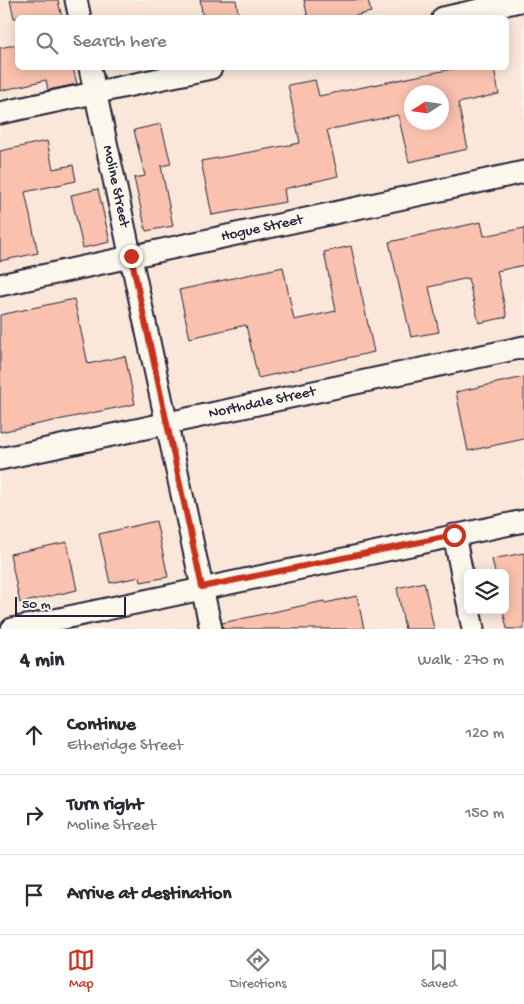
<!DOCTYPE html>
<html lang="en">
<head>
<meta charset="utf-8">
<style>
  body { margin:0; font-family:"Gochi Hand",sans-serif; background:#f2f2f3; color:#2b2b33 }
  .controls { position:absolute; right:15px; bottom:15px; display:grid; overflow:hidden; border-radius:8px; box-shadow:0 2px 12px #0003 }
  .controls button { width:45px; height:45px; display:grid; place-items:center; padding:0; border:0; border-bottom:1px solid #e1e1e2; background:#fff; color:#2b2b33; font:25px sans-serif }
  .compass { position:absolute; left:404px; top:85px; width:45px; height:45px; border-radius:50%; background:#fff; box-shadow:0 2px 12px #0003; rotate:258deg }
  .scale { position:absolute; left:15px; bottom:12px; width:111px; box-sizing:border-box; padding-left:5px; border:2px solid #22223b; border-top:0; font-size:14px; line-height:18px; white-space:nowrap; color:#22223b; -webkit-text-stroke:4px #fbf7ec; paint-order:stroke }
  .stop { position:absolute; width:15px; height:15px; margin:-11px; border:4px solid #c8321e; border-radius:50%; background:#fff }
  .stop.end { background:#c8321e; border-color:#fff; box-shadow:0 1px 5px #0008 }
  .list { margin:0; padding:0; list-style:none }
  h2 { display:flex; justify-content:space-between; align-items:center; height:65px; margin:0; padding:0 20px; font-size:21px }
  h2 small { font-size:16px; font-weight:400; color:#7c7c81 }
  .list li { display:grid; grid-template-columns:32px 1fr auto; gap:15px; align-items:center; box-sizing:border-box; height:80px; padding:0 20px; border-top:1px solid #e1e1e2 }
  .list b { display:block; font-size:19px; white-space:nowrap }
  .list p { margin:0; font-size:16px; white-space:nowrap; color:#7c7c81 }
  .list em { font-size:16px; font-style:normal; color:#7c7c81 }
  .icon { flex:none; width:28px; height:28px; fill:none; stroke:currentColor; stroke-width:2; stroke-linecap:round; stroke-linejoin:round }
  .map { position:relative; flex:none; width:524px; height:629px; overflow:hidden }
  .search { position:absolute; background:#fff; box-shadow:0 2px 12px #0003; left:15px; right:15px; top:15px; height:55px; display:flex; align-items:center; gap:12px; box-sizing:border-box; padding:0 18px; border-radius:8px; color:#7c7c81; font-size:19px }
  .sheet { height:305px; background:#fff }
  nav { display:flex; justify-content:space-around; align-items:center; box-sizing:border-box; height:70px; border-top:1px solid #e1e1e2; background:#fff; font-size:14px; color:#7c7c81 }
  nav a { display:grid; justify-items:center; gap:2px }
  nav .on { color:#c8321e }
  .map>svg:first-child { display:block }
  .built { fill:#fae7d9; fill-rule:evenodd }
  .building { fill:#f9c1ae; stroke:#22223b; fill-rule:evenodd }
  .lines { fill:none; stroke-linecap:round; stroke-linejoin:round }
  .minor-casing { stroke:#22223b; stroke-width:25 }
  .minor { stroke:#fbf7ec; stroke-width:21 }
  .route { stroke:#c8321e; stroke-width:6 }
  .labels { text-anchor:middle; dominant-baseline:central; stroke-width:4; stroke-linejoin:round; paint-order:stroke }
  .street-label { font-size:15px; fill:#22223b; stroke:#fbf7ec }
</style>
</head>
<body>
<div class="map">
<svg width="524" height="629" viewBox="0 0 524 629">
  <rect width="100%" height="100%" fill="#fbf7ec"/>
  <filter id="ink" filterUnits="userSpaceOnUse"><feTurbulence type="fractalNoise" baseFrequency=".02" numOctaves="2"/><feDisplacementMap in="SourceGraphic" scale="10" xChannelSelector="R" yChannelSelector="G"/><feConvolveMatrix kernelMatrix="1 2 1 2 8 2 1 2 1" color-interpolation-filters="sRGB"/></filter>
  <g filter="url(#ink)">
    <!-- built -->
    <path class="built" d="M0,0h524v629h-524zM18,18h488v50h-488zM412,92h30v30h-30zM468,573h37v37h-37z"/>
    <!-- building -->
    <g class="building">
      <polygon points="10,0 58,0 62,18 14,18"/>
      <polygon points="200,0 236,0 239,18 203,18"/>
      <polygon points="304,0 368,0 371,12 346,18 308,18"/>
      <polygon points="18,44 18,68 73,68 77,84 48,90 46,80 0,91 0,48"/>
      <path d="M457,68h37l5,26 -41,9 10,46 -59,13 -11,-47 -71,15 11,46 -54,13 2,13 -74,13 -11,-54 99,-18 -12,-58 27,-5 4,16zM412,92h30v30h-30z"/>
      <polygon points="161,124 171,164 161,166 173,226 146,231 134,178 145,176 134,130"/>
      <polygon points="47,141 53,169 73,165 76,181 25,192 38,253 0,261 0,151"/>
      <polygon points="98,189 110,242 83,248 71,195"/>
      <polygon points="481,222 484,236 524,228 524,265 497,271 507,317 479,323 468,278 429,287 439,332 411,337 389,242"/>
      <polygon points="351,246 374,352 258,378 246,325 190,338 179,290 283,267 294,320 336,311 324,252"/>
      <polygon points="74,299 88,364 125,356 135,404 0,432 0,315"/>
      <polygon points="524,377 524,439 468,451 456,392"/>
      <polygon points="156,521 168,577 141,582 140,577 110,583 99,534"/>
      <polygon points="67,542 77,590 20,603 10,554"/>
      <polygon points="524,553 524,629 507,629 503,610 505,610 505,573 495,573 492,559"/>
      <polygon points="424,582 434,629 405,629 397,588"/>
      <polygon points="357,596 364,629 223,629 222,623 324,601 325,603"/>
    </g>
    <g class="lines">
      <!-- minor casing -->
      <g class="minor-casing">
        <g id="minor">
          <polyline points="76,0 80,18"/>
          <polyline points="443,18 524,0"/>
          <path id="s1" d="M90,68l121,561"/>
          <polyline points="0,113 211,68"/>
          <path id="s2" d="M0,285l524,-113"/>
          <path id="s3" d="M0,459l524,-112"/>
          <polyline points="454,535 468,603"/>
          <polyline points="469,610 473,629"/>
          <polyline points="12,629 524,521"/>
        </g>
      </g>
      <!-- minor -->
      <use href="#minor" class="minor"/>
    </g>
  </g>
  <g class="lines" filter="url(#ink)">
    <!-- route -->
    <polyline class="route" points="131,256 202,587 454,535"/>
  </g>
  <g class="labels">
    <!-- street labels -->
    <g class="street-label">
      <text stroke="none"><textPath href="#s1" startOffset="121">Moline Street</textPath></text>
      <text stroke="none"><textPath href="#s2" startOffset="268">Hogue Street</textPath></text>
      <text stroke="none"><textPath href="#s3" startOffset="268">Northdale Street</textPath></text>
    </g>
  </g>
</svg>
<div class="controls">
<button><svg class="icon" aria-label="layers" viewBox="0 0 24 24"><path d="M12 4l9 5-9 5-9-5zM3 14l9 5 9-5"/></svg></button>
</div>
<svg class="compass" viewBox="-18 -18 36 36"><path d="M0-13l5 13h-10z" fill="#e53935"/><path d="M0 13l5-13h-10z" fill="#7c7c81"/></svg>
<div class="scale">50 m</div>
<div class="stop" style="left:454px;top:535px"></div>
<div class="stop end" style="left:131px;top:256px"></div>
<div class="search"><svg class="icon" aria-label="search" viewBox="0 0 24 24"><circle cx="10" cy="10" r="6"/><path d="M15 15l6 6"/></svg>Search here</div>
</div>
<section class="sheet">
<h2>4 min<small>Walk · 270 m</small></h2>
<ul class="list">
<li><svg class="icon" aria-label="ahead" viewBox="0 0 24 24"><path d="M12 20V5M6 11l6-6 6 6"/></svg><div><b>Continue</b><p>Etheridge Street</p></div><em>120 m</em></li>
<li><svg class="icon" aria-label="right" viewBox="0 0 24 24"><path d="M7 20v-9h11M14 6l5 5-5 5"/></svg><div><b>Turn right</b><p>Moline Street</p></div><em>150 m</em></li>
<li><svg class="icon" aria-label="arrive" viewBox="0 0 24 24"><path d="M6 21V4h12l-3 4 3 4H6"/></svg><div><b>Arrive at destination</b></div></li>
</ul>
</section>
<nav>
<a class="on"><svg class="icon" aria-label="map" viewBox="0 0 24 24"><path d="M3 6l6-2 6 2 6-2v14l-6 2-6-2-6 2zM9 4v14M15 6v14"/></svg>Map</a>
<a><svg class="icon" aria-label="directions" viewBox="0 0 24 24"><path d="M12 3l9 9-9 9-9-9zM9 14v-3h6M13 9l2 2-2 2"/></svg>Directions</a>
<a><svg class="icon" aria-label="saved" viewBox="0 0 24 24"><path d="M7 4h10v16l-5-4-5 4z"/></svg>Saved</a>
</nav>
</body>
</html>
